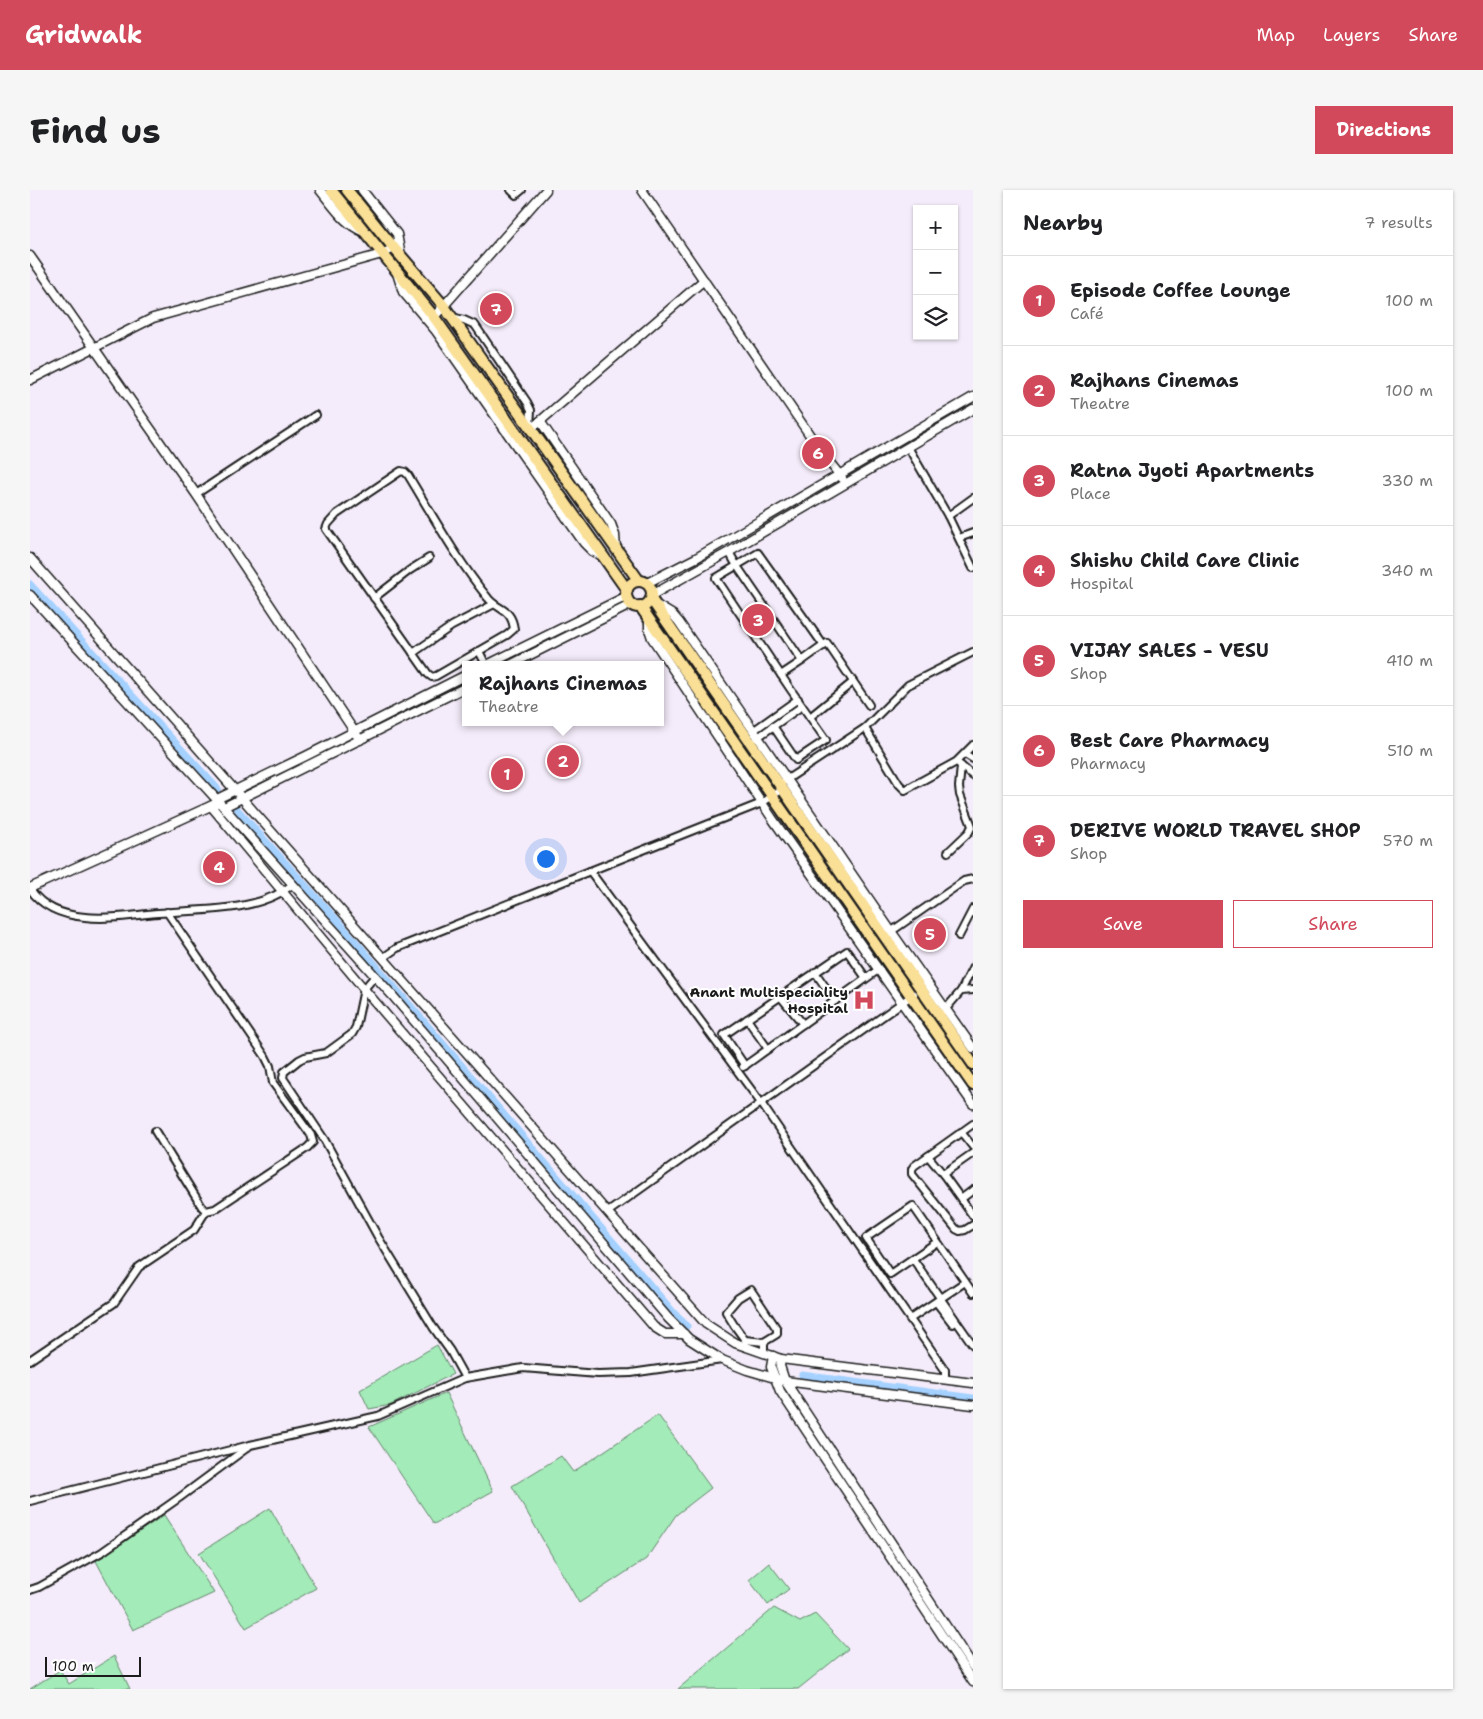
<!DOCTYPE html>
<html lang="en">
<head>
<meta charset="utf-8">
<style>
  body { margin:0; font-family:"Shantell Sans",sans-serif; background:#f6f6f6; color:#202124 }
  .controls { position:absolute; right:15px; top:15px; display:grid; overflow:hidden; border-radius:0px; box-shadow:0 1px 4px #0004 }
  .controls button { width:45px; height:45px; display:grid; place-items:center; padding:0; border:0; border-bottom:1px solid #e0e0e0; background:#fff; color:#202124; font:25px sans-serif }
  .scale { position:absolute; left:15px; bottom:12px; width:96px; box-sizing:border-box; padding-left:5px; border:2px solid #1c1c1c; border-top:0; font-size:14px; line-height:18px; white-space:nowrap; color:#1c1c1c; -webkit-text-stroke:4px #fff; paint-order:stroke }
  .you { position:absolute; left:515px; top:668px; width:18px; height:18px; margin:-12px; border:4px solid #fff; border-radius:50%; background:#1a73e8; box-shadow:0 0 0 8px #1a73e833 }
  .badge { display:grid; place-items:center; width:32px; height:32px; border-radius:50%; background:#d1495b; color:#fff; font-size:16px; font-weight:700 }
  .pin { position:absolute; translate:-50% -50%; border:2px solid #fff; box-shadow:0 1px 5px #0006 }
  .popup { position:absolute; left:432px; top:471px; width:202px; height:65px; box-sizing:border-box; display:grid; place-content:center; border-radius:0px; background:#fff; filter:drop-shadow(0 1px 4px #0005); font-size:16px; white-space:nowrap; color:#757577 }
  .popup b { font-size:19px; color:#202124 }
  .popup::after { content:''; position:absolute; left:50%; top:100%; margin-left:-10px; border:10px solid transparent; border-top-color:#fff }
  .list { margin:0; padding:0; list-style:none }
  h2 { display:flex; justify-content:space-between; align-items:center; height:65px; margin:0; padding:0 20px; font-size:21px }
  h2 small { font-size:16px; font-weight:400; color:#757577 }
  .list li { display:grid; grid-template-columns:32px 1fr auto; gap:15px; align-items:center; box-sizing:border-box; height:90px; padding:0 20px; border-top:1px solid #e0e0e0 }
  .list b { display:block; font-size:19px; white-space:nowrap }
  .list p { margin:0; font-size:16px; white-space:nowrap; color:#757577 }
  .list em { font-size:16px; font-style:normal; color:#757577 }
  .actions { display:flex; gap:10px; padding:15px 20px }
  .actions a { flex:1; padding:11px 0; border:1px solid #d1495b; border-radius:0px; text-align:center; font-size:18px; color:#d1495b }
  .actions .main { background:#d1495b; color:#fff }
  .icon { flex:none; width:28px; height:28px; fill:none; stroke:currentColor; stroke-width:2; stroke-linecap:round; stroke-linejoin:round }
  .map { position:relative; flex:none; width:943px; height:1499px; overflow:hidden; border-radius:0px }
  header { display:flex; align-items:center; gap:30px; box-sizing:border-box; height:70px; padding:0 25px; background:#d1495b; color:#fff }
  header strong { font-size:24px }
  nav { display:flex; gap:28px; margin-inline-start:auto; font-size:18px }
  .intro { display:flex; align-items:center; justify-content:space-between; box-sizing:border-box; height:120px; padding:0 30px }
  h1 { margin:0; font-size:35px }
  .button { padding:12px 22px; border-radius:0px; background:#d1495b; color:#fff; font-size:18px; font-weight:700 }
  main { display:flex; gap:30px; padding:0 30px }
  aside { flex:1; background:#fff; border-radius:0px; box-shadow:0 1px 4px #0004 }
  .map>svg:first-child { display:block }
  .green { fill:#a3ebb8; stroke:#60846a }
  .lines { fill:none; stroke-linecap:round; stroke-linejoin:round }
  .canal { stroke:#a4d1ff; stroke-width:7 }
  .minor-casing { stroke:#1c1c1c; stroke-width:10 }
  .tertiary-casing { stroke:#1c1c1c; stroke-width:11 }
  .primary-casing { stroke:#1c1c1c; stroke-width:14 }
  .minor { stroke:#fff; stroke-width:6 }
  .tertiary { stroke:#fff; stroke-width:8 }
  .primary { stroke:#fadf96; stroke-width:10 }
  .labels { text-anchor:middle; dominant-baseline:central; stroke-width:4; stroke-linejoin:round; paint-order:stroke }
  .poi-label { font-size:14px; font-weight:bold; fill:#1c1c1c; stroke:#fff; text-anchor:end }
</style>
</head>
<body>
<header>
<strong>Gridwalk</strong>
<nav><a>Map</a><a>Layers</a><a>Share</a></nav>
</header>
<div class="intro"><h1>Find us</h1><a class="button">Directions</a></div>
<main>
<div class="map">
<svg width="943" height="1499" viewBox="0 0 943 1499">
  <rect width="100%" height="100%" fill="#f4ecfa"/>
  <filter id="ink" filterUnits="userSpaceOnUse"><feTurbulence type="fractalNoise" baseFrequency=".02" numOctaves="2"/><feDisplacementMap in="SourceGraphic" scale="10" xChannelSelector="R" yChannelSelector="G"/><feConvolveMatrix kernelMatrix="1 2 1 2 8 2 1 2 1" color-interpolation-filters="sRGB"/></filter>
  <g filter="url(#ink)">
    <!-- green -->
    <g class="green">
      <polygon points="407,1155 423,1184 361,1215 339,1219 330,1200"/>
      <polygon points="416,1203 463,1301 404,1334 339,1237"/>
      <polygon points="628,1225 681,1298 646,1325 616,1369 549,1413 482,1296 531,1266 543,1282"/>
      <polygon points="240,1318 286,1398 216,1438 169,1363"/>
      <polygon points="134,1325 184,1403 103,1440 66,1371"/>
      <polygon points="739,1373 759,1399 738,1415 719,1390"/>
      <polygon points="744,1418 770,1432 785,1424 818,1459 768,1499 648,1499"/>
      <polygon points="84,1466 100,1499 0,1499 30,1480 39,1494"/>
    </g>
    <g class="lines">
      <!-- canal -->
      <g class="canal">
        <polyline points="0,394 188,599"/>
        <polyline points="207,619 314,738 645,1124 657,1136"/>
        <polyline points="772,1185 943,1208"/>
      </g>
      <!-- minor casing -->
      <g class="minor-casing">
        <g id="minor">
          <polyline points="481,0 486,5 492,0"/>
          <polyline points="422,127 434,130 445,135 497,212 501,220 500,237"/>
          <polyline points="878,257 918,326 943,378"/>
          <path d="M371,281l4,1 3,3c25,41 49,85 80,123 10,13 23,9 26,31l-7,6 -71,41 -4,1 -4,-3 -102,-145 2,-5 9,-10z"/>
          <polyline points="166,304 286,225"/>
          <polyline points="918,326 943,308"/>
          <polyline points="929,348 943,343"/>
          <polyline points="699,362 707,376 772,471 797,453 839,515"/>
          <polyline points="344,408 380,380 399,368"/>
          <polyline points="449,461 456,475"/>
          <polyline points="383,463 422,436 464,414"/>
          <polyline points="751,485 772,471"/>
          <polyline points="780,527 823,492"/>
          <polyline points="743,536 766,570 796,550 761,500 686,388 728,363 794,456"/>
          <polyline points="835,538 869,594 875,600 926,572 943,555"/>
          <polyline points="723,541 768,509"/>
          <polyline points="728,547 772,516"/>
          <polyline points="935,564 943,569"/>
          <polyline points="929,574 943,586"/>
          <polyline points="753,592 835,538 878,495 943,462"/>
          <polyline points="918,662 939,642 942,636 930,605 929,597 931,576"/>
          <polyline points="560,681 732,613 753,599"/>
          <path d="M0,699c13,19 32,26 55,28 24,3 49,-2 73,-4 42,-4 101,0 135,-29"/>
          <polyline points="859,743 934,691 943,689"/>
          <polyline points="929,746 943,719"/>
          <polyline points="354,767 367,758 560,681 731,913 915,1180 915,1189"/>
          <polyline points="785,782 805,811"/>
          <polyline points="345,786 334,799 326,837 322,844 296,863 275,867 269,870 254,882 253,888 294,949 348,1047 403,1137 420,1161 435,1188"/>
          <polyline points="931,801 943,800"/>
          <polyline points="750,806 773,834"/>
          <polyline points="914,821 931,801 943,777"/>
          <polyline points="717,829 738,859"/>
          <polyline points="715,876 694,845 817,761 836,788"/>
          <polyline points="713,877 848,780"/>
          <polyline points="943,934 884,976 882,979 882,984 926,1039 930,1041 935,1040 943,1035"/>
          <polyline points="125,941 172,1017 176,1021 185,1019 277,958 283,952 281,945 243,893 240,876 235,866 137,722"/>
          <polyline points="931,942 943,957"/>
          <polyline points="943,963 913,984 931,1009 943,1000"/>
          <polyline points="898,966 913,984"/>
          <polyline points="931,1009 943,1026"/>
          <polyline points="578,1022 884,804"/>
          <polyline points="907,1052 860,1084 836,1048 883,1016 943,1103"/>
          <polyline points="883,1069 943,1155"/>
          <polyline points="906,1112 923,1134"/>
          <polyline points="880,1129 935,1092"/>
          <polyline points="734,1152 747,1144 747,1139 721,1100 708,1108 696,1122 704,1135 715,1150 734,1152 734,1163"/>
          <polyline points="0,1170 84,1113 109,1077 164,1040 176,1021"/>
          <polyline points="0,1311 220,1255 348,1226 435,1188 493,1178 568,1184 601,1183 692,1170"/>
          <polyline points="0,1400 9,1397 72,1362 149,1308 218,1257"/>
        </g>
      </g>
      <!-- tertiary casing -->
      <g class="tertiary-casing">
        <g id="tertiary">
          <path d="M290,0c14,17 24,34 44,42"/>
          <polyline points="332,0 367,44 371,66"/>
          <polyline points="612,0 792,263 812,288"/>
          <polyline points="0,66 166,304 330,550"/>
          <polyline points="367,83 373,102 406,141 554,353 562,361 573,366"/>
          <polyline points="404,127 516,0"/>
          <polyline points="0,190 123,128 352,64 364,58"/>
          <polyline points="510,231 581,334 585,345 586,359"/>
          <polyline points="501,239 674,90"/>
          <polyline points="0,368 676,1134 705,1153 751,1169 943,1193"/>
          <polyline points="617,393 666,368 943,207"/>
          <polyline points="0,405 189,612 362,805 638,1128 659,1149 692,1170 717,1180 755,1191 943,1215"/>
          <polyline points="622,405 699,362 943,219"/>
          <polyline points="628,416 643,425 649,432 861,741 943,858"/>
          <polyline points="619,429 619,439 622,448 742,628 943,914"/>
          <polyline points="457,475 597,406"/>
          <polyline points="480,475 602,414"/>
          <polyline points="187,609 276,566 436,485"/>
          <polyline points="181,616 334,799 624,1137 635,1144 654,1144"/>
          <polyline points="194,617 436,497"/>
          <polyline points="0,698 185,614"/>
          <polyline points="743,1166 741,1177 750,1201 943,1492"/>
          <polyline points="751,1169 750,1176 755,1191 943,1477"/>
        </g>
      </g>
      <!-- primary casing -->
      <g class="primary-casing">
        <g id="primary">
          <polyline points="301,0 404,127 597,400"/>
          <polyline points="317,0 364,58 413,115 609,391"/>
          <circle cx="609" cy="404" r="13"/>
          <polyline points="621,409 943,874"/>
          <polyline points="610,416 943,895"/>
        </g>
      </g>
      <!-- minor -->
      <use href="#minor" class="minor"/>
      <!-- tertiary -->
      <use href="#tertiary" class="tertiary"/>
      <!-- primary -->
      <use href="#primary" class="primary"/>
    </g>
  </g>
  <!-- icons -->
  <defs>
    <g id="hospital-bare" transform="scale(1.725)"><path d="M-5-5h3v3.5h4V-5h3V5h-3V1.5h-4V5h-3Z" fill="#d1495b" stroke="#fff" stroke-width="2.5" paint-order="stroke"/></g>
  </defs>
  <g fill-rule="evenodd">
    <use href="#hospital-bare" x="834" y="810"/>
  </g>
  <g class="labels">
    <!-- poi labels -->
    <g class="poi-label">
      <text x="818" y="802">Anant Multispeciality<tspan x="818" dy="16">Hospital</tspan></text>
    </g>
  </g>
</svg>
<div class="controls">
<button>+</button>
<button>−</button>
<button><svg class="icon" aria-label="layers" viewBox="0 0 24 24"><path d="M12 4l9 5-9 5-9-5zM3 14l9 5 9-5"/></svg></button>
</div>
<div class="scale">100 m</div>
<div class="you"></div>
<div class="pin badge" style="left:477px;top:584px">1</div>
<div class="pin badge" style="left:533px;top:571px">2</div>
<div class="popup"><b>Rajhans Cinemas</b>Theatre</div>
<div class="pin badge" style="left:728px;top:430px">3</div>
<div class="pin badge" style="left:189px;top:677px">4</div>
<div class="pin badge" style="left:900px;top:744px">5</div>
<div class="pin badge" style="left:788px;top:263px">6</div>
<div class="pin badge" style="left:466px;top:119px">7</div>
</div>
<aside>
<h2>Nearby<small>7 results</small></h2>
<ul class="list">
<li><span class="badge">1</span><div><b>Episode Coffee Lounge</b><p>Café</p></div><em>100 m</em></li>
<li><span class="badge">2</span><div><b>Rajhans Cinemas</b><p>Theatre</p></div><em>100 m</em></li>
<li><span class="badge">3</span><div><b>Ratna Jyoti Apartments</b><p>Place</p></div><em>330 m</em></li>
<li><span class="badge">4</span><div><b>Shishu Child Care Clinic</b><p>Hospital</p></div><em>340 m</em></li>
<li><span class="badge">5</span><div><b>VIJAY SALES - VESU</b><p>Shop</p></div><em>410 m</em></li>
<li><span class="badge">6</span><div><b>Best Care Pharmacy</b><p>Pharmacy</p></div><em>510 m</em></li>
<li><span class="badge">7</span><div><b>DERIVE WORLD TRAVEL SHOP</b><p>Shop</p></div><em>570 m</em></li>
</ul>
<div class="actions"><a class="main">Save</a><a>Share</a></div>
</aside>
</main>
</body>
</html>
